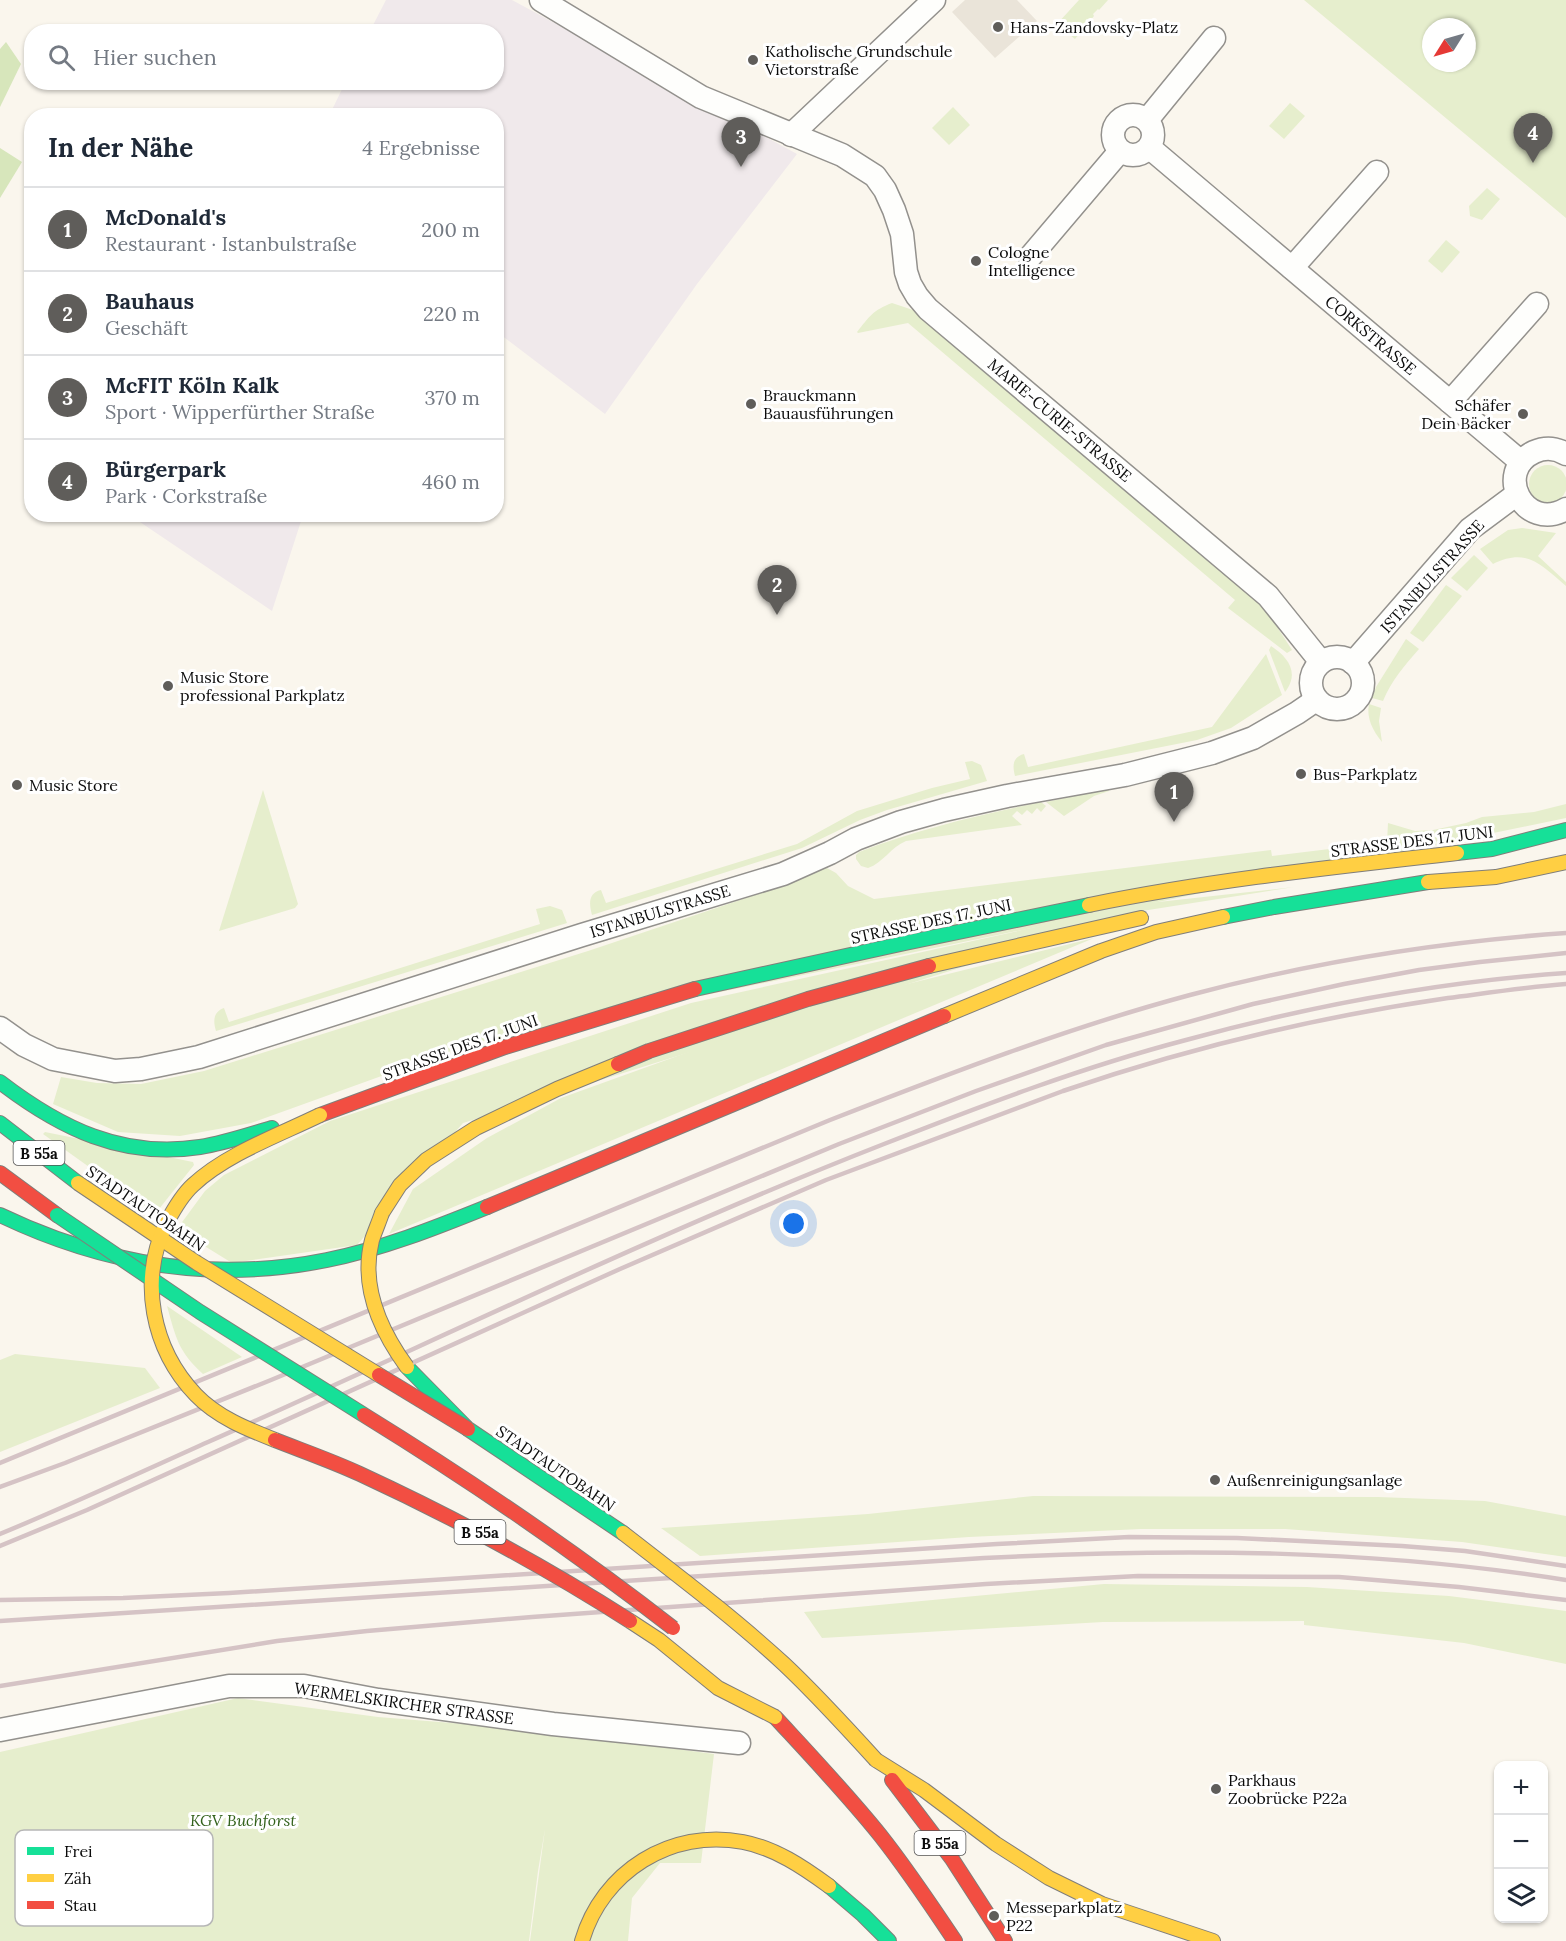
<!DOCTYPE html>
<html lang="de">
<head>
<meta charset="utf-8">
<style>
  body { margin:0; font-family:Lora,serif; background:#f2f2f3; color:#1f2937 }
  .controls { position:absolute; right:18px; bottom:18px; display:grid; overflow:hidden; border-radius:12px; box-shadow:0 2px 4px #0004 }
  .controls button { width:54px; height:54px; display:grid; place-items:center; padding:0; border:0; border-bottom:2px solid #e0e1e3; background:#fff; color:#1f2937; font:30px sans-serif }
  .compass { position:absolute; left:1422px; top:18px; width:54px; height:54px; border-radius:50%; background:#fff; box-shadow:0 2px 4px #0004; rotate:233deg }
  .you { position:absolute; left:794px; top:1224px; width:21px; height:21px; margin:-15px; border:4px solid #fff; border-radius:50%; background:#1a73e8; box-shadow:0 0 0 9px #1a73e833 }
  .badge { display:grid; place-items:center; width:39px; height:39px; border-radius:50%; background:#5f5d5a; color:#fff; font-size:20px; font-weight:700 }
  .pin { position:absolute; translate:-50% -50px; filter:drop-shadow(0 2px 3px #0008) }
  .pin::after { content:''; position:absolute; top:32px; width:21px; height:18px; background:inherit; clip-path:polygon(0 0,100% 0,50% 100%) }
  .list { margin:0; padding:0; list-style:none }
  h2 { display:flex; justify-content:space-between; align-items:center; height:78px; margin:0; padding:0 24px; font-size:26px }
  h2 small { font-size:20px; font-weight:400; color:#747a83 }
  .list li { display:grid; grid-template-columns:39px 1fr auto; gap:18px; align-items:center; box-sizing:border-box; height:84px; padding:0 24px; border-top:2px solid #e0e1e3 }
  .list b { display:block; font-size:22px; white-space:nowrap }
  .list p { margin:0; font-size:20px; white-space:nowrap; color:#747a83 }
  .list em { font-size:20px; font-style:normal; color:#747a83 }
  .icon { flex:none; width:33px; height:33px; fill:none; stroke:currentColor; stroke-width:2; stroke-linecap:round; stroke-linejoin:round }
  .map { position:relative; flex:none; width:1566px; height:1941px; overflow:hidden }
  .search { position:absolute; background:#fff; box-shadow:0 2px 4px #0004; left:24px; top:24px; width:480px; height:66px; display:flex; align-items:center; gap:15px; box-sizing:border-box; padding:0 21px; border-radius:24px; color:#747a83; font-size:22px }
  .panel { position:absolute; background:#fff; box-shadow:0 2px 4px #0004; left:24px; top:108px; width:480px; height:414px; border-radius:24px }
  .map>svg:first-child { display:block }
  .industrial { fill:#f0e9eb }
  .green { fill:#e6eecd; fill-rule:evenodd }
  .forest { fill:#d7e6bb }
  .plaza { fill:#eae4d9 }
  .lines { fill:none; stroke-linecap:round; stroke-linejoin:round }
  .street-casing { stroke:#93918d; stroke-width:25 }
  .fast-casing { stroke:#807e7a; stroke-width:16 }
  .slow-casing { stroke:#807e7a; stroke-width:16 }
  .jam-casing { stroke:#807e7a; stroke-width:16 }
  .street { stroke:#fefefc; stroke-width:22 }
  .fast { stroke:#16e098; stroke-width:14 }
  .slow { stroke:#ffcf43; stroke-width:14 }
  .jam { stroke:#f24e42; stroke-width:14 }
  .rail { stroke:#d5c3c5; stroke-width:4.5 }
  .fast-bridge-casing { stroke:#807e7a; stroke-width:16; stroke-linecap:butt }
  .slow-bridge-casing { stroke:#807e7a; stroke-width:16; stroke-linecap:butt }
  .jam-bridge-casing { stroke:#807e7a; stroke-width:16; stroke-linecap:butt }
  .fast-bridge { stroke:#16e098; stroke-width:14 }
  .slow-bridge { stroke:#ffcf43; stroke-width:14 }
  .jam-bridge { stroke:#f24e42; stroke-width:14 }
  .poi-dot { fill:#5f5d5a; stroke:#fff; stroke-width:2 }
  .labels { text-anchor:middle; dominant-baseline:central; stroke-width:6; stroke-linejoin:round; paint-order:stroke }
  .shield { fill:#fff; stroke:#545454; stroke-width:1.5 }
  .shield-label { font-size:15px; font-weight:bold; fill:#0b0b0b }
  .poi-label { font-size:16px; fill:#0b0b0b; stroke:#fff; text-anchor:start }
  .street-label { font-size:16px; fill:#0b0b0b; stroke:#fff }
  .park-label { font-size:16px; font-style:italic; fill:#33621c; stroke:#fff }
  .key { fill:#fff; stroke:#b6b6b6; stroke-width:1.5 }
  .key-label { font-size:16px; fill:#0b0b0b }
</style>
</head>
<body>
<div class="map">
<svg width="1566" height="1941" viewBox="0 0 1566 1941">
  <rect width="100%" height="100%" fill="#faf6ed"/>
  <!-- industrial -->
  <g class="industrial">
    <polygon points="386,0 512,0 797,154 697,284 605,414 497,332 496,116 329,116 345,83 496,82 496,32 370,31"/>
    <polygon points="135,515 135,514 303,515 272,611 134,518"/>
  </g>
  <!-- green -->
  <g class="green">
    <polygon points="1079,0 1108,0 1099,10 1098,9 1093,14 1094,16 1075,39 1057,24"/>
    <path d="M1304,0h262v218zM1431,27h36v36h-36z"/>
    <polygon points="1290,103 1305,116 1284,139 1269,126"/>
    <polygon points="953,107 970,125 949,145 932,128"/>
    <polygon points="1487,188 1500,199 1482,220 1470,216 1469,206"/>
    <polygon points="1446,240 1460,252 1442,273 1428,261"/>
    <path d="M892,303l21,7 338,283 21,26 20,31 -5,3 -59,-45 7,-8 -327,-277 -50,10 -1,-1c12,-15 16,-22 35,-29z"/>
    <circle cx="1548" cy="484" r="19"/>
    <path d="M1522,528l34,5 -18,23 28,26v4c-25,-21 -39,-39 -73,-22l-13,-15 28,-19z"/>
    <polygon points="1474,555 1488,568 1467,591 1451,578"/>
    <polygon points="1446,585 1462,596 1423,642 1410,633"/>
    <path d="M1406,639l13,10c-14,16 -28,32 -36,52l-11,-3 4,-11z"/>
    <path d="M1271,646c17,11 29,27 14,46l-16,-42z"/>
    <path d="M1266,654l16,41 -51,33 -34,12 -182,36c-3,-11 -2,-19 9,-22l4,13 184,-40z"/>
    <path d="M1369,704l12,4 -2,13 3,21c-9,-11 -16,-24 -13,-38z"/>
    <path d="M972,761l9,4 6,16 -100,29 -27,10 -58,28 -210,67c-3,-11 -4,-22 9,-25l5,13 191,-59 60,-33 75,-23 38,-9 -5,-17z"/>
    <polygon points="1108,789 1109,791 1094,796 1064,816 1046,802"/>
    <polygon points="263,790 298,904 295,908 219,931"/>
    <path d="M1041,802l5,4 -5,6 -4,-4 -5,6 -5,-4 -5,5 -5,-4 -5,5 10,9 -116,16c-15,6 -23,22 -38,27l-7,-2 -5,-7v-4l3,-3c59,-23 120,-37 182,-50z"/>
    <polygon points="1566,804 1566,818 473,1043 251,1123 180,1136 118,1132 53,1104 61,1077 97,1083 141,1084 204,1071 588,951 785,885 818,870 827,868 836,873 848,886 874,899 1271,850 1272,856 1387,842 1388,823 1415,831 1433,830 1466,823 1482,817 1534,812"/>
    <polygon points="1294,887 1142,911 463,1123 357,1245 232,1263 177,1229 205,1191 224,1175 330,1121 691,1003 1140,904"/>
    <path d="M550,906l12,4 5,13 -351,108c-3,-10 -3,-19 8,-23l5,14 311,-98 -4,-15z"/>
    <polygon points="1094,938 389,1234 413,1189 487,1138 561,1098 810,1008"/>
    <polygon points="45,1132 193,1162 194,1165 155,1214 43,1134"/>
    <path d="M167,1306l75,51 -39,17c-25,-23 -27,-36 -36,-68z"/>
    <polygon points="15,1354 145,1368 160,1388 0,1452 0,1360"/>
    <polygon points="1033,1496 1378,1497 1485,1501 1566,1516 1566,1557 1462,1542 1285,1529 1141,1529 969,1537 700,1556 661,1528 868,1514"/>
    <polygon points="1104,1584 1307,1587 1449,1596 1566,1611 1566,1664 1464,1643 1304,1625 1304,1621 1103,1622 822,1638 804,1612"/>
    <polygon points="238,1698 378,1717 526,1729 714,1754 701,1863 660,1863 632,1898 628,1941 530,1941 545,1829 538,1871 529,1941 0,1941 0,1752"/>
  </g>
  <!-- forest -->
  <g class="forest">
    <polygon points="6,42 21,64 0,107 0,49"/>
    <polygon points="0,148 22,162 0,198"/>
  </g>
  <!-- plaza -->
  <polygon class="plaza" points="965,0 1017,0 1037,21 995,58 952,12"/>
  <g class="lines">
    <!-- street casing -->
    <g class="street-casing">
      <g id="street">
        <polyline points="541,0 701,97 842,155 875,176 885,190 894,210 902,234 906,272 910,284 917,296 928,309 1268,596 1321,662"/>
        <circle cx="1133" cy="135" r="20"/>
        <polyline points="1147,120 1214,38"/>
        <polyline points="791,135 934,0"/>
        <polyline points="1150,148 1521,462"/>
        <polyline points="1030,257 1120,151"/>
        <polyline points="1292,268 1377,172"/>
        <polyline points="1450,402 1537,304"/>
        <path d="M1566,454c-10,-6 -21,-7 -32,-2 -41,19 -10,81 32,57"/>
        <circle cx="1337" cy="683" r="26"/>
        <polyline points="1353,663 1470,529 1517,494"/>
        <polyline points="0,1028 24,1045 53,1059 115,1071 141,1069 199,1057 582,935 783,874 830,853 856,839 901,822 944,810 1007,796 1125,775 1212,753 1253,738 1297,713 1316,700"/>
        <polyline points="0,1730 229,1686 304,1686 378,1700 553,1724 739,1743"/>
      </g>
    </g>
    <!-- fast casing -->
    <g class="fast-casing">
      <g id="fast">
        <polyline points="1457,853 1492,849 1566,830"/>
        <polyline points="1223,917 1274,907 1428,882"/>
        <polyline points="695,989 905,943 1089,905"/>
        <path d="M0,1082c60,46 122,77 200,65 25,-4 48,-12 72,-19"/>
        <polyline points="0,1123 78,1183"/>
        <path d="M0,1215c104,50 213,68 327,45 55,-11 108,-32 160,-53"/>
        <polyline points="407,1367 468,1429 623,1533"/>
        <polyline points="829,1886 863,1915 889,1941"/>
      </g>
    </g>
    <!-- slow casing -->
    <g class="slow-casing">
      <g id="slow">
        <polyline points="1428,882 1496,877 1566,862"/>
        <path d="M1089,905c121,-25 245,-38 368,-52"/>
        <polyline points="929,966 1141,918"/>
        <polyline points="944,1016 1101,951 1156,932 1223,917"/>
        <polyline points="382,1213 400,1185 426,1160 476,1128 557,1089 618,1064"/>
        <polyline points="876,1760 924,1790 996,1844 1049,1878 1102,1904 1213,1941"/>
        <path d="M582,1941c20,-69 89,-113 161,-99 32,6 60,25 86,44"/>
      </g>
    </g>
    <!-- jam casing -->
    <g class="jam-casing">
      <g id="jam">
        <polyline points="618,1064 649,1051 808,999 929,966"/>
        <polyline points="320,1115 505,1047 695,989"/>
        <polyline points="0,1173 57,1215"/>
        <polyline points="487,1207 944,1016"/>
        <path d="M775,1717c36,39 72,77 105,118 27,34 51,70 75,106"/>
        <polyline points="892,1780 952,1859 1005,1941"/>
      </g>
    </g>
    <!-- street -->
    <use href="#street" class="street"/>
    <!-- fast -->
    <use href="#fast" class="fast"/>
    <!-- slow -->
    <use href="#slow" class="slow"/>
    <!-- jam -->
    <use href="#jam" class="jam"/>
    <!-- rail -->
    <g class="rail">
      <path d="M0,1463l830,-343c118,-46 237,-92 360,-125 123,-33 249,-53 376,-62"/>
      <polyline points="0,1487 65,1463 271,1380 839,1144 976,1091 1106,1045 1253,1004 1344,984 1419,970 1480,962 1566,953"/>
      <path d="M0,1534c70,-29 139,-61 208,-92 225,-100 446,-208 676,-298 99,-39 199,-77 302,-104 124,-34 252,-58 380,-67"/>
      <path d="M0,1546l87,-36 533,-241 206,-89 237,-89c125,-43 255,-74 385,-93 39,-5 79,-11 118,-14"/>
      <polyline points="0,1600 123,1598 229,1593 997,1544 1129,1537 1237,1538 1402,1546 1465,1551 1566,1566"/>
      <path d="M0,1621l984,-63c196,-10 388,-9 582,22"/>
      <polyline points="0,1686 277,1641 367,1631 532,1617 986,1584 1138,1576 1339,1577 1459,1587 1566,1600"/>
    </g>
    <!-- fast-bridge casing -->
    <g class="fast-bridge-casing">
      <polyline id="fast-bridge" points="57,1215 200,1312 364,1415"/>
    </g>
    <!-- slow-bridge casing -->
    <g class="slow-bridge-casing">
      <g id="slow-bridge">
        <polyline points="78,1183 197,1263 379,1375"/>
        <path d="M382,1213c-3,9 -7,18 -10,27 -12,46 8,90 35,127"/>
        <path d="M275,1440c-28,-11 -58,-23 -79,-45 -44,-46 -58,-115 -29,-173 7,-13 15,-27 26,-37 33,-31 86,-50 127,-70"/>
        <path d="M623,1533c54,42 110,84 161,131 32,30 62,63 92,96"/>
        <polyline points="630,1621 659,1640 718,1688 775,1717"/>
      </g>
    </g>
    <!-- jam-bridge casing -->
    <g class="jam-bridge-casing">
      <g id="jam-bridge">
        <polyline points="379,1375 468,1429"/>
        <path d="M364,1415c107,66 210,136 309,213"/>
        <path d="M275,1440c28,11 57,21 85,34 93,43 184,92 270,147"/>
      </g>
    </g>
    <!-- fast-bridge -->
    <use href="#fast-bridge" class="fast-bridge"/>
    <!-- slow-bridge -->
    <use href="#slow-bridge" class="slow-bridge"/>
    <!-- jam-bridge -->
    <use href="#jam-bridge" class="jam-bridge"/>
  </g>
  <!-- markers -->
  <g class="poi-dot">
    <circle cx="998" cy="27" r="6"/>
    <circle cx="753" cy="60" r="6"/>
    <circle cx="976" cy="261" r="6"/>
    <circle cx="751" cy="404" r="6"/>
    <circle cx="1523" cy="414" r="6"/>
    <circle cx="168" cy="686" r="6"/>
    <circle cx="1301" cy="774" r="6"/>
    <circle cx="17" cy="785" r="6"/>
    <circle cx="1215" cy="1480" r="6"/>
    <circle cx="1216" cy="1789" r="6"/>
    <circle cx="994" cy="1916" r="6"/>
  </g>
  <g class="labels">
    <!-- shield labels -->
    <g class="shield">
      <rect x="13.5" y="1141" width="51" height="24" rx="4.5"/>
      <rect x="454.5" y="1520" width="51" height="24" rx="4.5"/>
      <rect x="914.5" y="1831" width="51" height="24" rx="4.5"/>
    </g>
    <g class="shield-label">
      <text x="39" y="1153">B 55a</text>
      <text x="480" y="1532">B 55a</text>
      <text x="940" y="1843">B 55a</text>
    </g>
    <!-- poi labels -->
    <g class="poi-label">
      <text x="1010" y="27">Hans-Zandovsky-Platz</text>
      <text x="765" y="51">Katholische Grundschule<tspan x="765" dy="18">Vietorstraße</tspan></text>
      <text x="988" y="252">Cologne<tspan x="988" dy="18">Intelligence</tspan></text>
      <text x="763" y="395">Brauckmann<tspan x="763" dy="18">Bauausführungen</tspan></text>
      <text x="1511" y="405" text-anchor="end">Schäfer<tspan x="1511" dy="18">Dein Bäcker</tspan></text>
      <text x="180" y="677">Music Store<tspan x="180" dy="18">professional Parkplatz</tspan></text>
      <text x="1313" y="774">Bus-Parkplatz</text>
      <text x="29" y="785">Music Store</text>
      <text x="1227" y="1480">Außenreinigungsanlage</text>
      <text x="1228" y="1780">Parkhaus<tspan x="1228" dy="18">Zoobrücke P22a</tspan></text>
      <text x="1006" y="1907">Messeparkplatz<tspan x="1006" dy="18">P22</tspan></text>
    </g>
    <!-- street labels -->
    <g class="street-label">
      <text transform="translate(1371 335) rotate(40)">CORKSTRASSE</text>
      <text transform="translate(1060 420) rotate(40)">MARIE-CURIE-STRASSE</text>
      <text transform="translate(1432 576) rotate(-48)">ISTANBULSTRASSE</text>
      <text transform="translate(1412 841) rotate(-7)">STRASSE DES 17. JUNI</text>
      <text transform="translate(660 911) rotate(-17)">ISTANBULSTRASSE</text>
      <text transform="translate(931 921) rotate(-12)">STRASSE DES 17. JUNI</text>
      <text transform="translate(460 1047) rotate(-20)">STRASSE DES 17. JUNI</text>
      <text transform="translate(146 1208) rotate(34)">STADTAUTOBAHN</text>
      <text transform="translate(556 1468) rotate(34)">STADTAUTOBAHN</text>
      <text transform="translate(404 1703) rotate(8)">WERMELSKIRCHER STRASSE</text>
    </g>
    <!-- park labels -->
    <g class="park-label">
      <text x="243" y="1820">KGV Buchforst</text>
    </g>
  </g>
  <!-- legend -->
  <rect x="15" y="1830" width="198" height="96" rx="9" class="key"/>
  <rect x="27" y="1847" width="27" height="8" fill="#16e098"/>
  <rect x="27" y="1874" width="27" height="8" fill="#ffcf43"/>
  <rect x="27" y="1901" width="27" height="8" fill="#f24e42"/>
  <g class="key-label">
    <text x="64" y="1857">Frei</text>
    <text x="64" y="1884">Zäh</text>
    <text x="64" y="1911">Stau</text>
  </g>
</svg>
<div class="controls">
<button>+</button>
<button>−</button>
<button><svg class="icon" aria-label="layers" viewBox="0 0 24 24"><path d="M12 4l9 5-9 5-9-5zM3 14l9 5 9-5"/></svg></button>
</div>
<svg class="compass" viewBox="-18 -18 36 36"><path d="M0-13l5 13h-10z" fill="#e53935"/><path d="M0 13l5-13h-10z" fill="#747a83"/></svg>
<div class="you"></div>
<div class="pin badge" style="left:1174px;top:822px">1</div>
<div class="pin badge" style="left:777px;top:615px">2</div>
<div class="pin badge" style="left:741px;top:167px">3</div>
<div class="pin badge" style="left:1533px;top:163px">4</div>
<div class="search"><svg class="icon" aria-label="search" viewBox="0 0 24 24"><circle cx="10" cy="10" r="6"/><path d="M15 15l6 6"/></svg>Hier suchen</div>
<section class="panel">
<h2>In der Nähe<small>4 Ergebnisse</small></h2>
<ul class="list">
<li><span class="badge">1</span><div><b>McDonald's</b><p>Restaurant · Istanbulstraße</p></div><em>200 m</em></li>
<li><span class="badge">2</span><div><b>Bauhaus</b><p>Geschäft</p></div><em>220 m</em></li>
<li><span class="badge">3</span><div><b>McFIT Köln Kalk</b><p>Sport · Wipperfürther Straße</p></div><em>370 m</em></li>
<li><span class="badge">4</span><div><b>Bürgerpark</b><p>Park · Corkstraße</p></div><em>460 m</em></li>
</ul>
</section>
</div>
</body>
</html>
